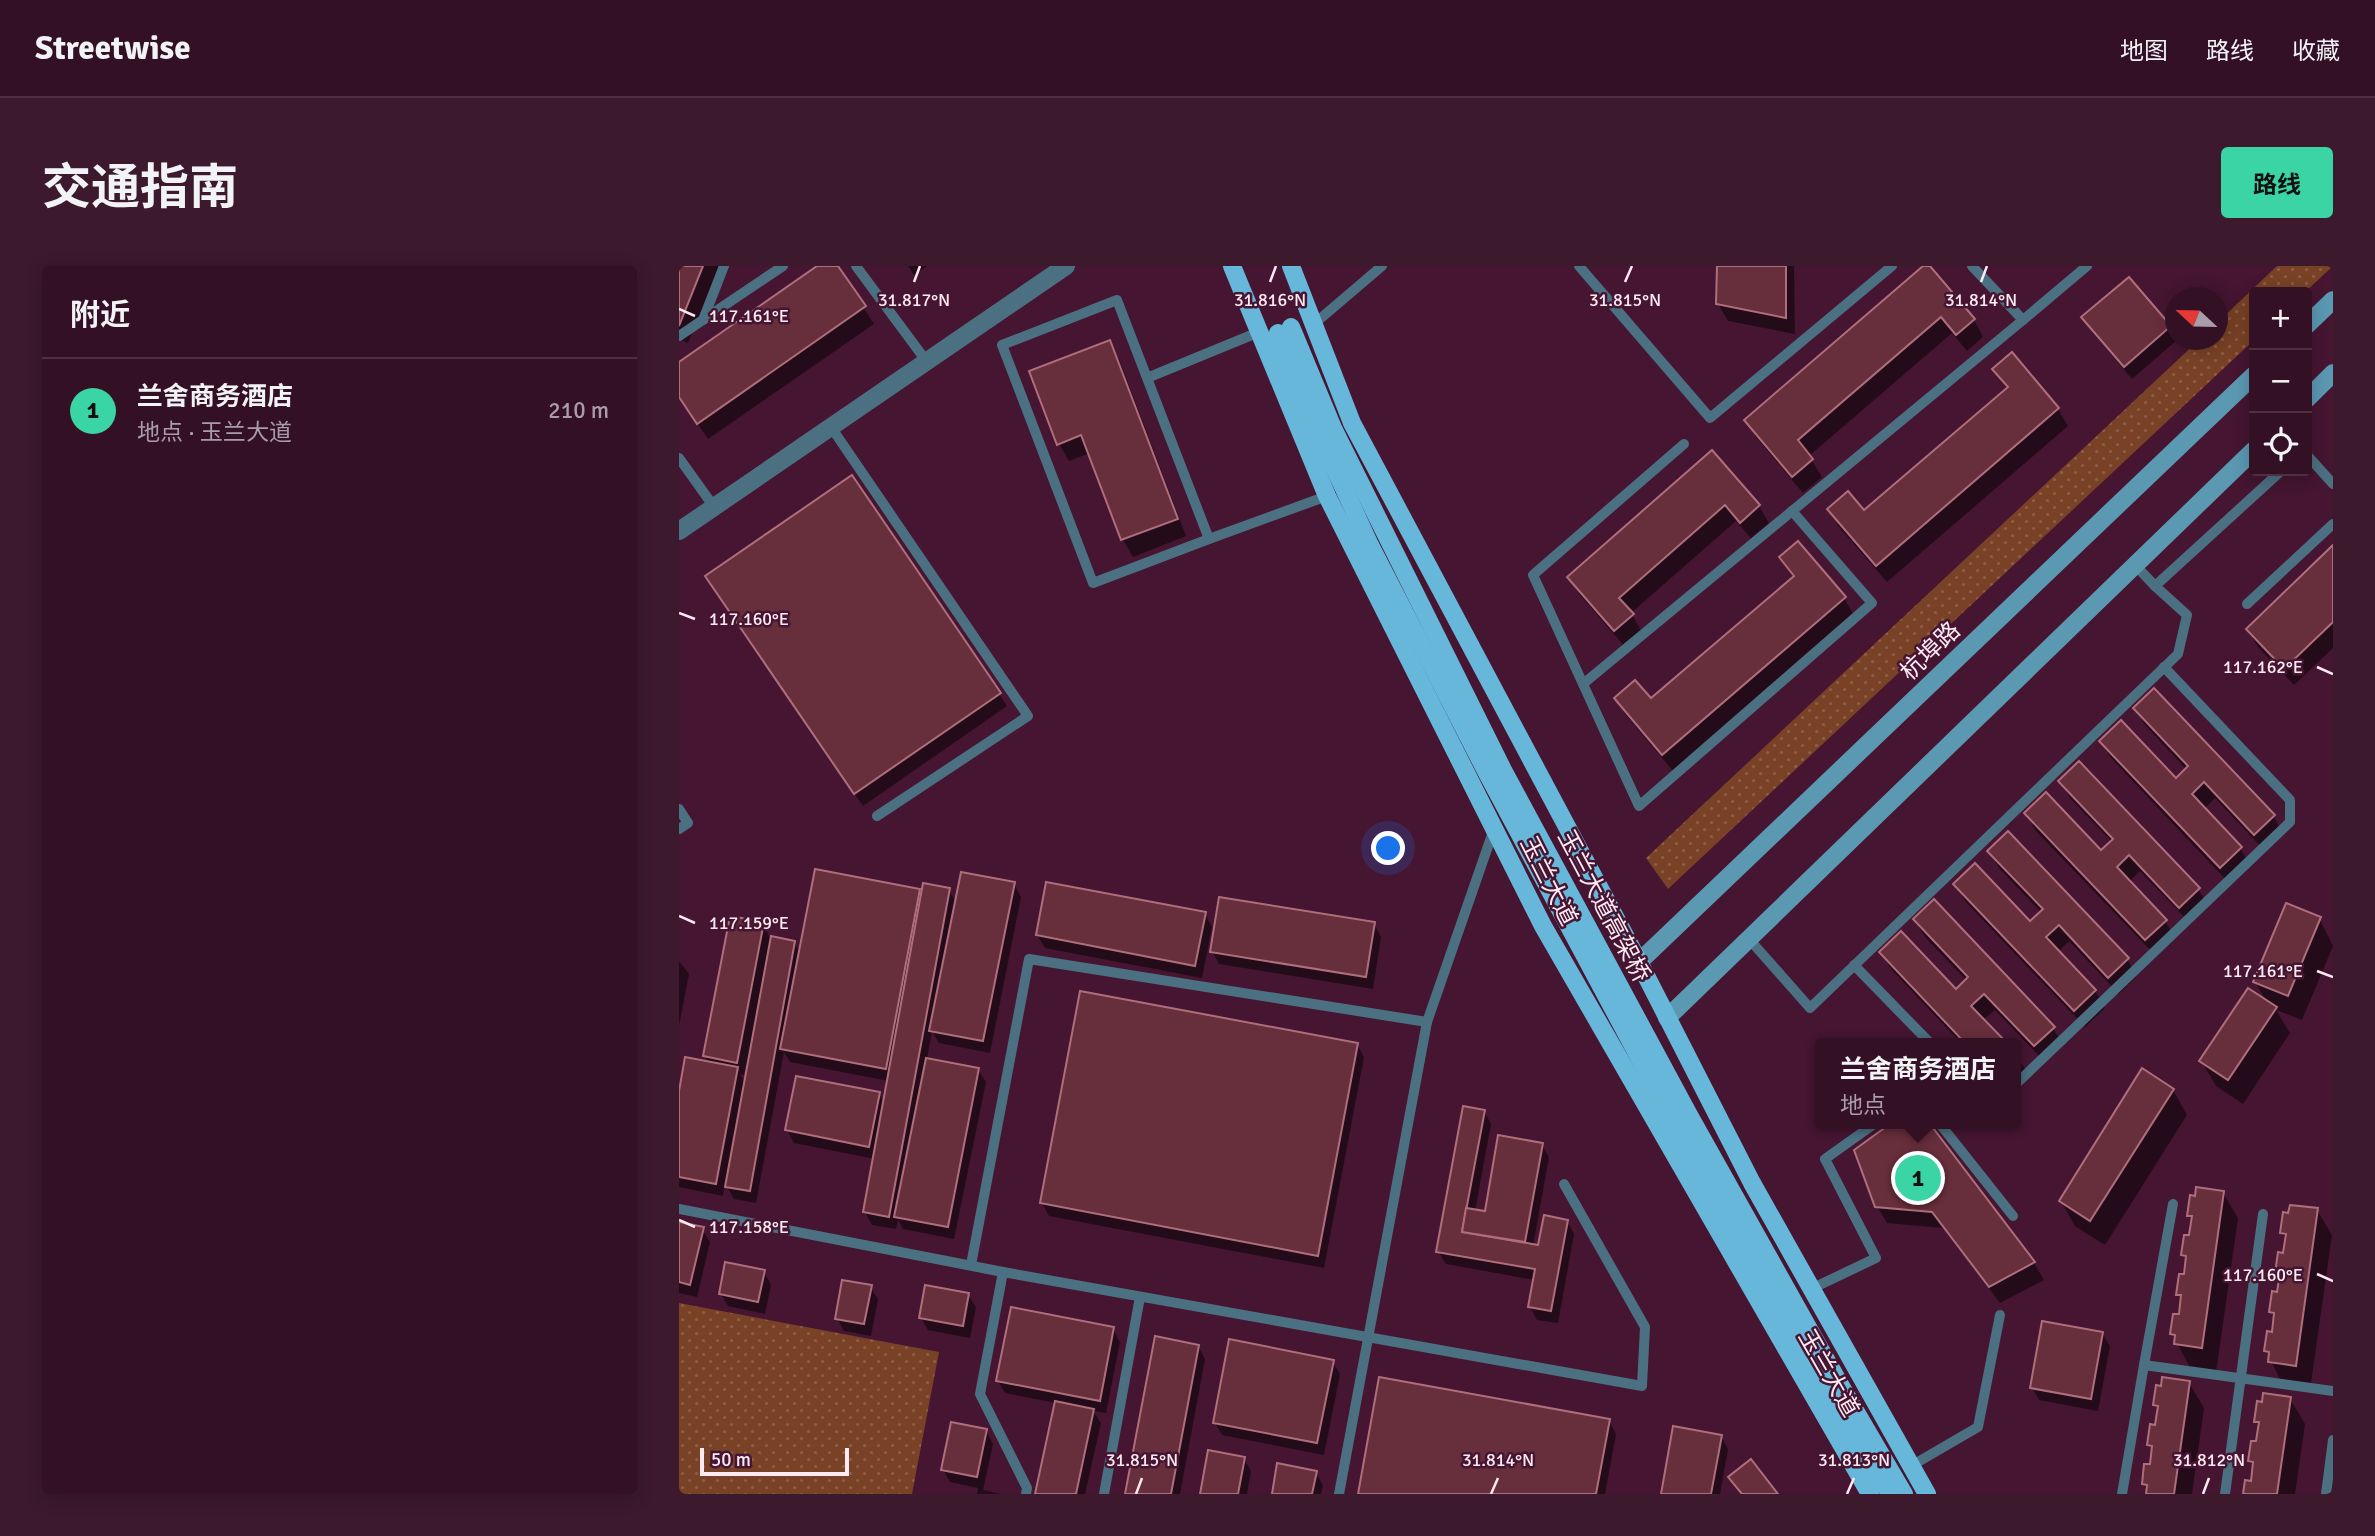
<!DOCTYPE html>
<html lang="zh">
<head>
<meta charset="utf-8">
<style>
  body { margin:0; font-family:Signika,"Noto Sans SC",sans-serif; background:#3c192d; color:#f1f3f6 }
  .controls { position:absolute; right:21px; top:21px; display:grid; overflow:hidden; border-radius:7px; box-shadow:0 4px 18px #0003 }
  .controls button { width:63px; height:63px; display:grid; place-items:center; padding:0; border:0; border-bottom:2px solid #4e3042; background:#341025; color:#f1f3f6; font:35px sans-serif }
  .compass { position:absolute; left:1486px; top:21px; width:63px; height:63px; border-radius:50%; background:#341025; box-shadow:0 4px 18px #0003; rotate:292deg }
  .scale { position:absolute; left:21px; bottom:18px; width:149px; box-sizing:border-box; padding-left:7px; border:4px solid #fde9f2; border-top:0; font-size:19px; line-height:24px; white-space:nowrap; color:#fde9f2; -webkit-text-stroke:5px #451531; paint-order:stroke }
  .you { position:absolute; left:710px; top:583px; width:24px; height:24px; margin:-18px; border:5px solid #fff; border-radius:50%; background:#1a73e8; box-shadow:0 0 0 10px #1a73e833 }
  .badge { display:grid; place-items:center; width:46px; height:46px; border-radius:50%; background:#3bd4a4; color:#111; font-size:23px; font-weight:700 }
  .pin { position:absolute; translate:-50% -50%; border:4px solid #fff; box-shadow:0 2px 7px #0006 }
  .popup { position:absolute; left:1136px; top:772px; width:206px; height:91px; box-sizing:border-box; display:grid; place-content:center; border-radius:7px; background:#341025; filter:drop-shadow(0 2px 5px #0005); font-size:23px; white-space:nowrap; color:#a99da7 }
  .popup b { font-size:26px; color:#f1f3f6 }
  .popup::after { content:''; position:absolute; left:50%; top:100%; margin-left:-14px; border:14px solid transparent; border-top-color:#341025 }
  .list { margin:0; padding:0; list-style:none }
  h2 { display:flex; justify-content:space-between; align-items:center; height:91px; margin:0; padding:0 28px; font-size:30px }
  h2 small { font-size:23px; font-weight:400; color:#a99da7 }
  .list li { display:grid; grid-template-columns:46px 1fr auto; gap:21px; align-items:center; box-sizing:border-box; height:105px; padding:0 28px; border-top:2px solid #4e3042 }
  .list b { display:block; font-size:26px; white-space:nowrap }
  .list p { margin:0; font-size:23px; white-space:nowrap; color:#a99da7 }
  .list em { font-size:23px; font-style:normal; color:#a99da7 }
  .icon { flex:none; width:38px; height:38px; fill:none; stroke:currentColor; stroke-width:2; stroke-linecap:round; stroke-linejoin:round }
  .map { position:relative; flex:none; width:1654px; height:1228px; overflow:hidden; border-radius:7px }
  header { display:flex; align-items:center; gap:42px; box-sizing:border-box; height:98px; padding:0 35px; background:#341025; border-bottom:2px solid #4e3042 }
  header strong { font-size:33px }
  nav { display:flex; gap:38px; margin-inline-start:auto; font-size:24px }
  .intro { display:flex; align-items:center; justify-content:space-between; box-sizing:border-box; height:168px; padding:0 42px }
  h1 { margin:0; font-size:49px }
  .button { padding:18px 32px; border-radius:7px; background:#3bd4a4; color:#111; font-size:24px; font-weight:700 }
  main { display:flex; gap:42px; padding:0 42px }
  aside { flex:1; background:#341025; border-radius:7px; box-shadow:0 4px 18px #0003 }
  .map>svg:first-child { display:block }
  .grass { fill:url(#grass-dots) }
  .shadow { fill:#0007; fill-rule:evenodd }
  .building { fill:#672e3b; stroke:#af6e7b; stroke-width:2 }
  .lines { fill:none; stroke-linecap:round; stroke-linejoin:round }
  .lane { stroke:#4b7081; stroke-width:10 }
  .street { stroke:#4b7081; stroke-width:18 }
  .secondary { stroke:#5b98b2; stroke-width:18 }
  .primary { stroke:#66b7d9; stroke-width:18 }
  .ticks { fill:none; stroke:#fde9f2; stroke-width:2.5 }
  .labels { text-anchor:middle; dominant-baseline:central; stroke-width:5; stroke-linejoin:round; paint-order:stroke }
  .street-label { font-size:24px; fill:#fde9f2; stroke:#451531 }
  .ticks-label { font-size:18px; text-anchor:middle; fill:#fde9f2; stroke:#451531; stroke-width:5; stroke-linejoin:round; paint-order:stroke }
</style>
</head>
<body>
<header>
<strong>Streetwise</strong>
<nav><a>地图</a><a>路线</a><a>收藏</a></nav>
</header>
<div class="intro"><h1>交通指南</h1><a class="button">路线</a></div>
<main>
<aside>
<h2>附近<small></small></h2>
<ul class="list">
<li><span class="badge">1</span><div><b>兰舍商务酒店</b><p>地点 · 玉兰大道</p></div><em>210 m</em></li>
</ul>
</aside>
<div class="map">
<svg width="1654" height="1228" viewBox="0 0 1654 1228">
  <defs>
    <pattern id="grass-dots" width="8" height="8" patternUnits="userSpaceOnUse" patternTransform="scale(1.75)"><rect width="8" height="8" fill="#794226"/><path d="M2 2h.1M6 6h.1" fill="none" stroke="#8d5d46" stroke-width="1.8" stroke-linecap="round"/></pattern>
  </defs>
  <rect width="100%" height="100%" fill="#451531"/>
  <!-- grass -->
  <g class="grass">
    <polygon points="1598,0 1654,0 1626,26 1575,26 1575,74 989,623 967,592 1520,74 1538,74 1539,56"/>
    <polygon points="0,1037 260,1086 233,1228 0,1228"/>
  </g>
  <!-- shadow -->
  <g class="shadow">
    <polygon points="0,0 40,0 9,77 0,73"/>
    <polygon points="141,0 157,0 195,58 29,173 0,131 0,98"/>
    <polygon points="229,0 248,0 235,9"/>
    <polygon points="1040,0 1115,0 1116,68 1049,55 1039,38"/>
    <polygon points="1247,0 1295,54 1304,71 1288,85 1273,67 1130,190 1143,211 1124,227 1077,171 1067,154"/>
    <polygon points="1450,13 1491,61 1498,74 1453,113 1412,64 1405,52"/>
    <polygon points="430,76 440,93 507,270 454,291 444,274 411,187 390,195 380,178"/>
    <polygon points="1332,89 1379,143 1389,160 1208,316 1160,261 1150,244 1185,246 1328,123 1316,103"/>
    <polygon points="1033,186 1080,240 1090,257 1072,272 1057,255 952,347 963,366 946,381 900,328 890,311"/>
    <polygon points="1654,282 1654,382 1615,419 1579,381 1569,364"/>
    <polygon points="1102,292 1165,332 1175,349 994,505 947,449 937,432 972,435 1115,312"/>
    <polygon points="36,324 320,428 328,440 184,540"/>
    <polygon points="1456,442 1594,550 1604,567 1586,585 1536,532 1525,543 1561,582 1571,599 1551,618 1432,492 1422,475 1497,514 1508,504 1466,459"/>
    <polygon points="1382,515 1519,623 1529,640 1511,657 1461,605 1450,616 1486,655 1496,672 1477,690 1357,565 1347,548 1422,587 1433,576 1391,532"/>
    <polygon points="1310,585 1448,693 1458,710 1440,728 1390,675 1379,686 1416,725 1426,742 1406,761 1286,635 1277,618 1351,657 1363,647 1320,602"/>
    <path d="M335,618l7,13 -31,156 -51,-10 -7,-12 -5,28 51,11 8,12 -32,157 -51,-10 -5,-10 -2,10 -24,-4 -7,-13 10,-53 -81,-16 -7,-13 92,-36 6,10 4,-23 -99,-19 -6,-10 -28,151 -22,-4 -9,-16 -2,13 -44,-9v-87l30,-37 -4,-7 58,-132 7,14 24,4 6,11 119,-62 4,6 25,-8 9,15zM67,799l3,1 -3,18 -6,-10 4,1z"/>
    <polygon points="526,648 533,661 523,712 366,682 358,669"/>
    <polygon points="1640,652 1654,680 1623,754 1597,744 1611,767 1564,838 1537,820 1522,795 1588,736 1576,716"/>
    <polygon points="1236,654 1374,762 1384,779 1366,796 1316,744 1304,754 1326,777 1282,777 1212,703 1202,686 1277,726 1288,715 1246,671"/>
    <polygon points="695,658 702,671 694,723 540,698 533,685"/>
    <polygon points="0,695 10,708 0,760"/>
    <polygon points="678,778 685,791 645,1002 370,950 363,937"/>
    <polygon points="1337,789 1351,811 1337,824"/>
    <polygon points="1494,824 1508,849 1426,979 1396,960 1382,935"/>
    <polygon points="805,845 812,858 796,945 807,947 862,878 870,891 854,980 861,982 888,955 895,968 879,1057 858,1054 851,1041 856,1014 767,998 759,985"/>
    <polygon points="1214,858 1249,858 1355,997 1365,1014 1321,1037 1264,962 1208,957 1198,940 1177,884"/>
    <polygon points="1544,927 1559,952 1537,1107 1512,1103 1493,1068 1501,1050 1503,1036 1499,1028 1506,1010 1508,996 1504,989 1512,971 1514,956 1510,949"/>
    <polygon points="1638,944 1653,969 1631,1124 1605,1121 1587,1085 1594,1067 1596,1053 1592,1045 1600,1028 1602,1014 1598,1006 1606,989 1608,974 1603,967"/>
    <polygon points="0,957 23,963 31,976 18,1031 0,1027"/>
    <polygon points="85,1006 92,1019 86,1048 49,1040 42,1028"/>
    <polygon points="191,1021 199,1033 192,1070 165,1065 158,1052"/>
    <polygon points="289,1029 297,1041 291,1072 249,1064 242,1052"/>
    <polygon points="434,1063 441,1076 427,1147 414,1145 422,1157 406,1228 358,1228 377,1137 326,1127 319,1115"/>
    <polygon points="1423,1067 1431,1080 1419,1145 1360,1134 1353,1122"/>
    <polygon points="519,1080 526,1093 501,1228 448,1228"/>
    <polygon points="653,1095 661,1108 645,1189 543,1169 536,1157"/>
    <polygon points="1510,1117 1525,1142 1513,1228 1468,1228 1465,1218 1472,1200 1474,1186 1470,1178 1478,1161 1480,1147 1476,1139 1484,1121"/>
    <polygon points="1611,1133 1626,1158 1616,1228 1566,1228 1573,1217 1575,1203 1571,1195 1579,1177 1581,1163 1576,1155"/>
    <polygon points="930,1155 937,1168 926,1228 681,1228"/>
    <polygon points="307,1165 314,1178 304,1224 322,1228 298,1228 299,1222 271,1216 264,1204"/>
    <polygon points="1042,1170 1049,1183 1041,1228 984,1228"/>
    <polygon points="565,1193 572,1205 568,1228 522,1228"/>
    <polygon points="637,1207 644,1219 642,1228 594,1228"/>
  </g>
  <!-- building -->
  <g class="building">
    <polygon points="0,0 24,0 0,60"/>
    <polygon points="138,0 159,0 187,40 18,158 0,131 0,96"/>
    <polygon points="1038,0 1107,0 1107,52 1037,38"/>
    <polygon points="1244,0 1251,0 1296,53 1277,69 1262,51 1119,174 1134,193 1113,211 1065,154"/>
    <polygon points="1450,11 1492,60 1445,101 1402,51"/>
    <polygon points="431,74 499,253 442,274 402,169 378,179 350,105"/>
    <polygon points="1333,86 1380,142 1197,300 1148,243 1169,225 1185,244 1329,121 1313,103"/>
    <polygon points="1033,184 1081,239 1061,257 1046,239 940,332 955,348 935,365 888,311"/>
    <polygon points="173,209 322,427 175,528 26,310"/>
    <polygon points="1119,275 1167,331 983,489 935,432 956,414 972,432 1115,310 1100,291"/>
    <polygon points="1654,279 1654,356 1605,403 1567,363"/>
    <polygon points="1475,422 1596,549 1575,569 1525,516 1513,528 1563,581 1541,602 1420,475 1442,454 1497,512 1509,500 1454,442"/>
    <polygon points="1400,495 1521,622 1500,642 1450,589 1438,601 1488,654 1466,674 1345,547 1367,526 1422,584 1434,573 1379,515"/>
    <polygon points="1329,565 1450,692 1429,712 1380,659 1367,671 1417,724 1395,745 1274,618 1296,597 1351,655 1364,643 1308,585"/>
    <polygon points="136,603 241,623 207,803 101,783"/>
    <polygon points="282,606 336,616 304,775 250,765"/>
    <polygon points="367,616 527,646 516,700 357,669"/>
    <polygon points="244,617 271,622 210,951 184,946"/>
    <polygon points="540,631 696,656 687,711 531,686"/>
    <polygon points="1255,633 1376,761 1355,780 1305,728 1292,740 1328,777 1286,777 1200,686 1222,665 1277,723 1289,711 1234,653"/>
    <polygon points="1607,637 1642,651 1609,730 1574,716"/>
    <polygon points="51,650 85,656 58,797 24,790"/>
    <polygon points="92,670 116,675 71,925 46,921"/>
    <polygon points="1569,722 1598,741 1549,814 1520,795"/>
    <polygon points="401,725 679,777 639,990 361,937"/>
    <polygon points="6,791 59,801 37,918 0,911 0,825"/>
    <polygon points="247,792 300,802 269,961 215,951"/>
    <polygon points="1463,802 1495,823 1411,955 1380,935"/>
    <polygon points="117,810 201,826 190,881 106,864"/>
    <polygon points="784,840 806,844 783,966 859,979 865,949 889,954 872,1045 849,1041 856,1003 757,986"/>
    <polygon points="1211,858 1251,858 1356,996 1310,1021 1253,946 1196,941 1175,884"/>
    <polygon points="819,869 864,877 846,976 783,966 787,942 806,945"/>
    <polygon points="1517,921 1545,925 1523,1082 1495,1078 1496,1069 1491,1068 1494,1048 1500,1048 1502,1029 1497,1029 1500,1008 1505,1008 1507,990 1502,989 1505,969 1510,969 1513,950 1508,950 1511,929 1516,930"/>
    <polygon points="1611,939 1639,942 1617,1100 1589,1096 1590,1086 1585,1085 1588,1065 1593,1066 1595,1047 1590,1046 1593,1025 1598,1026 1601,1007 1596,1007 1599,986 1604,987 1607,968 1601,967 1604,946 1609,947"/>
    <polygon points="0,956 25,961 11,1019 0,1016"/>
    <polygon points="46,996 86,1004 79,1036 40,1028"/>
    <polygon points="163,1014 193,1019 185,1058 156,1053"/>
    <polygon points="246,1019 290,1027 284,1060 240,1052"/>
    <polygon points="332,1041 435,1061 421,1135 317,1115"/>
    <polygon points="1363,1055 1424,1066 1412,1133 1351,1122"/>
    <polygon points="476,1070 520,1079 492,1228 446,1228"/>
    <polygon points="550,1073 655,1094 638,1177 534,1157"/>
    <polygon points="700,1111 931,1153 917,1228 679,1228"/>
    <polygon points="1483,1111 1511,1115 1495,1228 1467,1228 1468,1219 1463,1218 1465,1198 1471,1198 1473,1180 1468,1179 1471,1158 1476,1159 1479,1140 1474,1139 1477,1119 1482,1120"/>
    <polygon points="1584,1127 1612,1131 1598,1228 1564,1228 1566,1214 1572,1215 1574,1196 1569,1195 1572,1175 1577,1175 1580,1156 1575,1156 1578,1135 1583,1136"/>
    <polygon points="376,1135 415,1143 397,1228 356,1228"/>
    <polygon points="272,1156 308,1163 298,1211 262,1204"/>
    <polygon points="994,1160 1043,1169 1032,1228 982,1228"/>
    <polygon points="529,1184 566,1191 559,1228 521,1228"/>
    <polygon points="1072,1193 1099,1228 1063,1228 1049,1211"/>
    <polygon points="598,1197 638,1205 633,1228 593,1228"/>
  </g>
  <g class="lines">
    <!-- lane -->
    <g class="lane">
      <polyline points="177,0 248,96"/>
      <polyline points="900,0 1031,152 1213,0"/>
      <polyline points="1293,0 1344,54 1408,0"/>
      <polyline points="24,54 45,0"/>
      <polyline points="635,58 703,0"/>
      <polyline points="0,70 104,0"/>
      <polyline points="468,112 438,34 323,79 414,317 530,273 468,112 580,66"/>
      <polyline points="152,161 349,450 198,550"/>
      <polyline points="1005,178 854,309 904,418 1344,54"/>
      <polyline points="1628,189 1654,218"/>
      <polyline points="0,192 35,241"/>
      <polyline points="530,273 648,230"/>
      <polyline points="1456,299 1476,320 1602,205"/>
      <polyline points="1568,338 1654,258"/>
      <polyline points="904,418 960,540 1193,337 1113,245"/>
      <polyline points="0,543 9,557 0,563"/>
      <polyline points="1070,673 1131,742 1499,388 1508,349 1476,320"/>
      <polyline points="1175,699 1251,777"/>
      <polyline points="1337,818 1611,556 1611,534 1485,401"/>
      <polyline points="1261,858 1334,950"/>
      <polyline points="0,943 324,1006 963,1120 966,1061 885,918"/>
      <polyline points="292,999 350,693 748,756"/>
      <polyline points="324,1006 301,1128 348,1222 347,1228"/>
      <polyline points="1132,1023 1197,992 1146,893 1195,858"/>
      <polyline points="1465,1099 1494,938"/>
      <polyline points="1232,1200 1299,1161 1321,1049"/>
      <polyline points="425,1228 461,1031"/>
      <polyline points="660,1228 748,756 815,563"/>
      <polyline points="1443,1228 1465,1099 1654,1125"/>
      <polyline points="1546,1228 1584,948"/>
      <polyline points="1647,1228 1654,1174"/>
    </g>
    <!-- street -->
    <polyline class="street" points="0,265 387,0"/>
    <!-- secondary -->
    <g class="secondary">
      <polyline points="1628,59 1654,34"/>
      <polyline points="1628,133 1654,107"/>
      <polyline points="960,696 1575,109"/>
      <polyline points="988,752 1575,184"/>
    </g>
    <!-- primary -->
    <g class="primary">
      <polyline points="553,0 648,230 864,660 1191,1228"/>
      <polyline points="612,0 673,157 960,696 1073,917 1248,1228"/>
      <polyline points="612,61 654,162 824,504 1010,849 1164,1124 1225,1228"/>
      <polyline points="599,67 649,188 690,277 809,509 999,864 1211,1228"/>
    </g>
  </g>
  <!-- ticks -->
  <path class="ticks" d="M235,16l6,-16M591,16l6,-16M946,16l7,-16M1302,16l6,-16M0,43l16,7M0,347l16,6M1638,401l16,7M0,650l16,7M1638,705l16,6M0,954l16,7M1638,1008l16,7M457,1228l6,-16M812,1228l7,-16M1168,1228l7,-16M1524,1228l6,-16"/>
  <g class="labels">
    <!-- street labels -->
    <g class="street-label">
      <text transform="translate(1251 385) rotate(-44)">杭埠路</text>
      <text transform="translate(870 615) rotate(63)">玉兰大道</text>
      <text transform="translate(925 640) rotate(62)">玉兰大道高架桥</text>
      <text transform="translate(1150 1107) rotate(60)">玉兰大道</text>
    </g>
  </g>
  <g class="ticks-label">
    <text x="235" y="40">31.817°N</text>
    <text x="591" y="40">31.816°N</text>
    <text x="946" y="40">31.815°N</text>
    <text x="1302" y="40">31.814°N</text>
    <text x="70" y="56">117.161°E</text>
    <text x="70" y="359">117.160°E</text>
    <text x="1584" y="407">117.162°E</text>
    <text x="70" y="663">117.159°E</text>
    <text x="1584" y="711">117.161°E</text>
    <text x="70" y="967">117.158°E</text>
    <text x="1584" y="1015">117.160°E</text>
    <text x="463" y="1200">31.815°N</text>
    <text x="819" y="1200">31.814°N</text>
    <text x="1175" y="1200">31.813°N</text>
    <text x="1530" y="1200">31.812°N</text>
  </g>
</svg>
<div class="controls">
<button>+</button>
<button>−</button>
<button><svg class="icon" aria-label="locate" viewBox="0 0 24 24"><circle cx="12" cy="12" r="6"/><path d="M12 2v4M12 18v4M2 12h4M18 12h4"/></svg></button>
</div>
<svg class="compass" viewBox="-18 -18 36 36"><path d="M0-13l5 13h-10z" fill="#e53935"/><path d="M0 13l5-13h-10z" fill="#a99da7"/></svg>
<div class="scale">50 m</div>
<div class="you"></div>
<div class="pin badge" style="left:1239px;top:912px">1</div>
<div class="popup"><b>兰舍商务酒店</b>地点</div>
</div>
</main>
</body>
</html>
